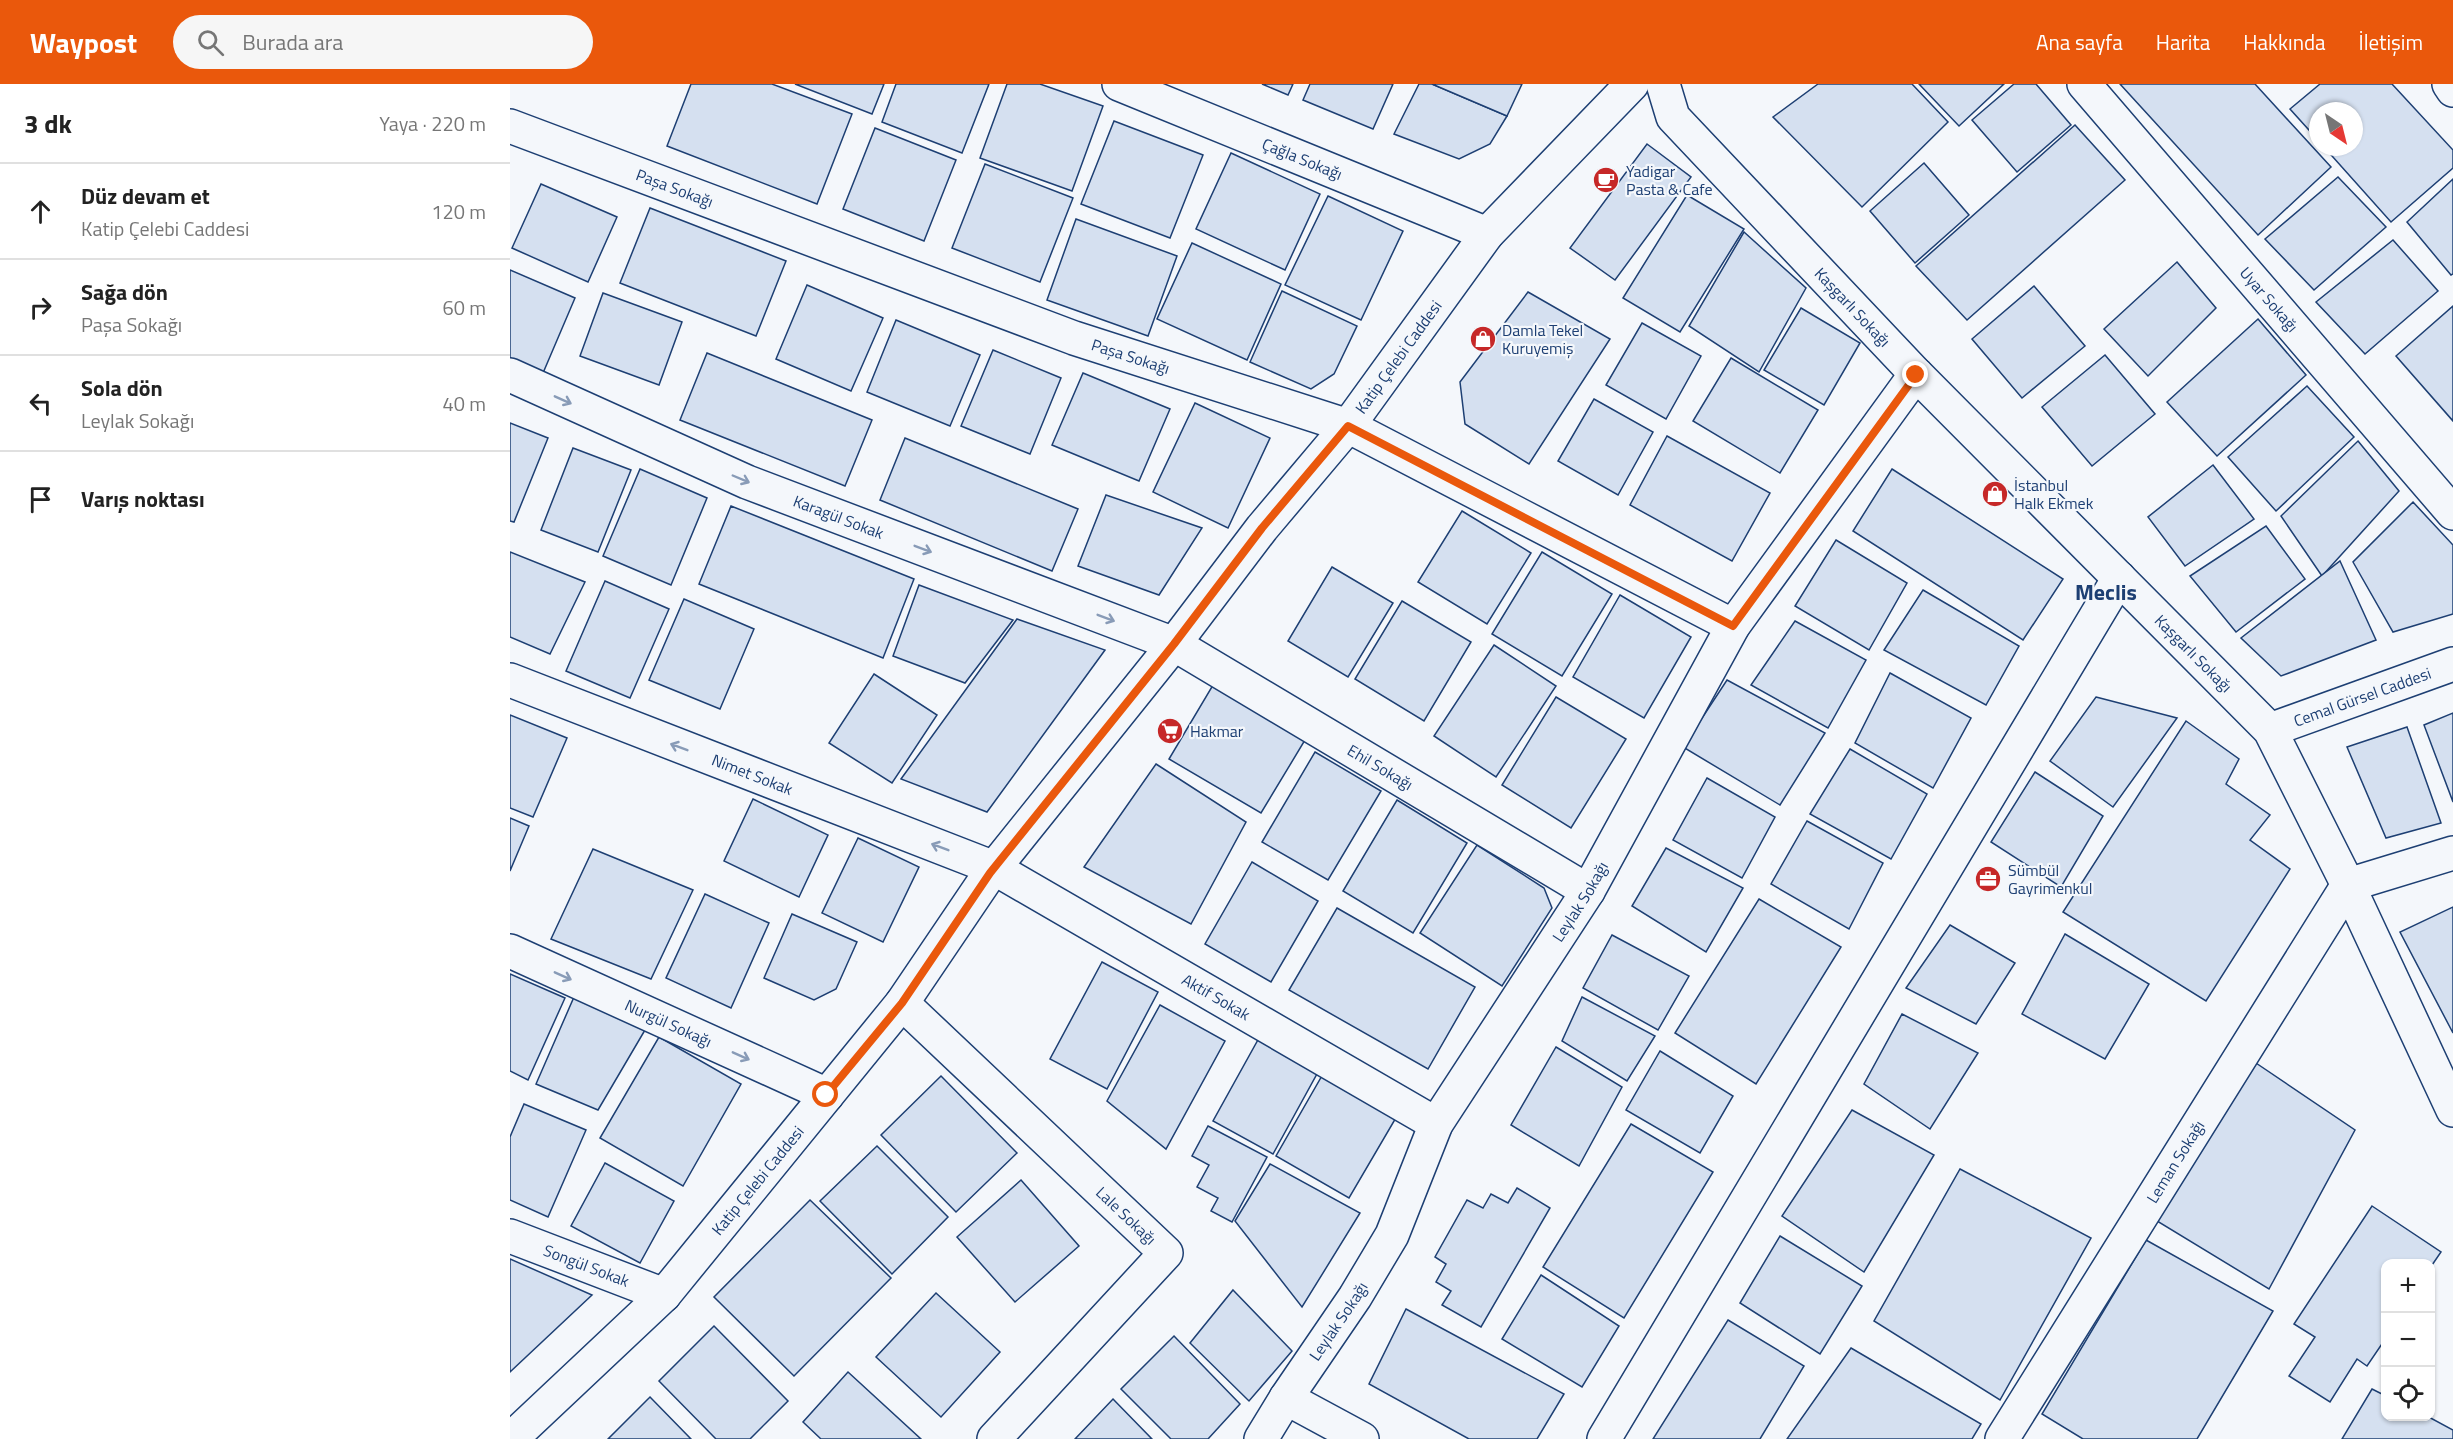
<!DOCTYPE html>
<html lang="tr">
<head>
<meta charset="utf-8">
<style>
  body { margin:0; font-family:"Titillium Web",sans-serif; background:#f6f6f6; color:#222 }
  .controls { position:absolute; right:18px; bottom:18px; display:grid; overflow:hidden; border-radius:12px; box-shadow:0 2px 4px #0004 }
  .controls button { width:54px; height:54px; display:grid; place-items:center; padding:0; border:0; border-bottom:2px solid #e0e0e0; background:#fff; color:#222; font:30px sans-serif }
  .compass { position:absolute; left:1799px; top:18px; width:54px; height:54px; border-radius:50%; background:#fff; box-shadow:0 2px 4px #0004; rotate:145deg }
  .stop { position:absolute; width:18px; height:18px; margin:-14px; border:4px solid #ea580c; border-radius:50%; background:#fff }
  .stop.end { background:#ea580c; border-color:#fff; box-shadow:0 2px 6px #0008 }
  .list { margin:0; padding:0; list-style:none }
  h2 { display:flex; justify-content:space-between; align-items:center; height:78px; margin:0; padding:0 24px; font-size:26px }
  h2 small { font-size:20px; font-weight:400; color:#767676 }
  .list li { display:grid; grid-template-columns:39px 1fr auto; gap:18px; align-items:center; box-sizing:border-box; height:96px; padding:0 24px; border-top:2px solid #e0e0e0 }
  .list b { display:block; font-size:22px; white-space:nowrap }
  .list p { margin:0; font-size:20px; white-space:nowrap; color:#767676 }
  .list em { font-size:20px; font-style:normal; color:#767676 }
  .icon { flex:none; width:33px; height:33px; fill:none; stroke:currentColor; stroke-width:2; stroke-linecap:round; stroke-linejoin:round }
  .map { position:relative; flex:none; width:1943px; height:1355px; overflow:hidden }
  header { display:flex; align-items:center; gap:36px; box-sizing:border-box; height:84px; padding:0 30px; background:#ea580c; color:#fff }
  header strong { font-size:28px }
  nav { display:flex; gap:33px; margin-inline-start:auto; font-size:21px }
  .search { width:420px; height:54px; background:#f6f6f6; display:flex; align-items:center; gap:15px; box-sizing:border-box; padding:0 21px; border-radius:33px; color:#767676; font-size:22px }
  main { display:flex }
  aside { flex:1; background:#fff }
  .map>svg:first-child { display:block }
  .building { fill:#d5e0f0; stroke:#1d3f73; stroke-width:1.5 }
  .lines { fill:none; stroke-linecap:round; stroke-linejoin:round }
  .minor-casing { stroke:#1d3f73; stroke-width:36 }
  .tertiary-casing { stroke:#1d3f73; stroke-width:36 }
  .minor { stroke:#f4f7fb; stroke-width:33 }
  .tertiary { stroke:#f4f7fb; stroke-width:33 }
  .oneway { stroke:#889bb7 }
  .route { stroke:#ea580c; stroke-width:8 }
  .labels { text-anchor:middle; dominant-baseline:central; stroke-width:4.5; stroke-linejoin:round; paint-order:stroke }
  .street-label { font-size:16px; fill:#1d3f73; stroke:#f4f7fb }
  .poi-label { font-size:16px; fill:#1d3f73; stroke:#f4f7fb; text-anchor:start }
  .district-label { font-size:22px; font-weight:bold; fill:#1d3f73; stroke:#f4f7fb }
</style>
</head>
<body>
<header>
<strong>Waypost</strong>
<div class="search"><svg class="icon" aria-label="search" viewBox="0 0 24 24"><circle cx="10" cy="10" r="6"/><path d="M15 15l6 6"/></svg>Burada ara</div>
<nav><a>Ana sayfa</a><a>Harita</a><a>Hakkında</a><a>İletişim</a></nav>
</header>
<main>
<aside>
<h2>3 dk<small>Yaya · 220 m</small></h2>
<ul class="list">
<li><svg class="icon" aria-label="ahead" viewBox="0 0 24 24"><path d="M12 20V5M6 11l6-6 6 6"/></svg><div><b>Düz devam et</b><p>Katip Çelebi Caddesi</p></div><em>120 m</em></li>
<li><svg class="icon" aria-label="right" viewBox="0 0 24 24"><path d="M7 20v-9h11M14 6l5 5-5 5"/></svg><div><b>Sağa dön</b><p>Paşa Sokağı</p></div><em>60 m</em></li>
<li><svg class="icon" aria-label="left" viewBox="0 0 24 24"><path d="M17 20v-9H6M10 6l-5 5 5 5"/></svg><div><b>Sola dön</b><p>Leylak Sokağı</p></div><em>40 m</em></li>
<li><svg class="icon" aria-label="arrive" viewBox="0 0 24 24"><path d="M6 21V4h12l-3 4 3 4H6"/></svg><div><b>Varış noktası</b></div></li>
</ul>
</aside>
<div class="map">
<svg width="1943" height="1355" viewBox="0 0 1943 1355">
  <rect width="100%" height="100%" fill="#f4f7fb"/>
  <!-- building -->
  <g class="building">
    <polygon points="181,0 262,0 342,30 307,120 157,62"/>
    <polygon points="285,0 374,0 362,30"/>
    <polygon points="386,0 479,0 452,69 372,38"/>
    <polygon points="497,0 530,0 593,22 562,107 470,74"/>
    <polygon points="752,0 783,0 778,11"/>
    <polygon points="800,0 883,0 863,45 793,16"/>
    <polygon points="909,0 922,0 997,32 980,60 949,75 884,50"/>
    <polygon points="922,0 1012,0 997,32"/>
    <polygon points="1308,0 1402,0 1438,38 1352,123 1263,33"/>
    <polygon points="1409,0 1494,0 1449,42"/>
    <polygon points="1504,0 1526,0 1561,41 1507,88 1462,36"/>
    <polygon points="1610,0 1745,0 1821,83 1748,151"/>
    <polygon points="1810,0 1882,0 1943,66 1943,84 1881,138 1814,63 1844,63 1844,27 1808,27 1808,56 1780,25"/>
    <polygon points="604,37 693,71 660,154 571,120"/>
    <polygon points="1565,41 1615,96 1457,236 1406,182"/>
    <polygon points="365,44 446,76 414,157 333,125"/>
    <polygon points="1137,60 1181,93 1105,196 1060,164"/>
    <polygon points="721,69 810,110 775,186 686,145"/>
    <polygon points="1414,79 1459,131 1405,179 1360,127"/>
    <polygon points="475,80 563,114 530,198 442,164"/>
    <polygon points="1828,93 1876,143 1804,206 1755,155"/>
    <polygon points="1943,95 1943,190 1941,191 1897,138"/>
    <polygon points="31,100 107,133 78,198 2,164"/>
    <polygon points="1177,111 1234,145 1170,248 1113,214"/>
    <polygon points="818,112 893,147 851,236 775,201"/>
    <polygon points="140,124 276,177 246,252 110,199"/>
    <polygon points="566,135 667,172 638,252 537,216"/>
    <polygon points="1234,148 1296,204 1249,288 1179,242"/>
    <polygon points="1883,156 1928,207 1855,270 1806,218"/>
    <polygon points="682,159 771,200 737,276 647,235"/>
    <polygon points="1667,178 1706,224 1638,292 1594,245"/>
    <polygon points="0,186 65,214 33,289 0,274"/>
    <polygon points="297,201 373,234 341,307 266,275"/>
    <polygon points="1524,202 1575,262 1512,314 1462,255"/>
    <polygon points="772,207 847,242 824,290 801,305 740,278"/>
    <polygon points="1018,208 1100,255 1019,380 955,340 950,298"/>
    <polygon points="93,209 172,238 149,301 70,272"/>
    <polygon points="1943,222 1943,337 1886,272"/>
    <polygon points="1291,224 1350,259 1314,321 1254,286"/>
    <polygon points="1748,235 1796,291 1707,372 1657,318"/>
    <polygon points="386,236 470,271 440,342 357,308"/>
    <polygon points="1132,239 1191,272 1156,335 1096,301"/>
    <polygon points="483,266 551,294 520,370 451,342"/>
    <polygon points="197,269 362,336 335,402 170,336"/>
    <polygon points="1595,271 1645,330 1582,382 1532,323"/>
    <polygon points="1221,274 1308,326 1270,389 1183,337"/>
    <polygon points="573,289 660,325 629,397 542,361"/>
    <polygon points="1797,302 1844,353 1766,427 1718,373"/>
    <polygon points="1084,315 1143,348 1108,411 1048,377"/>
    <polygon points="685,319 760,354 718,444 643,408"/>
    <polygon points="0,339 38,354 4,438 0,437"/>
    <polygon points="1157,352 1260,409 1222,477 1120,421"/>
    <polygon points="395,354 568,425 542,487 370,416"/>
    <polygon points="1848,357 1889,407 1812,492 1771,432"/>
    <polygon points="63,364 121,386 88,468 31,446"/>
    <polygon points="1703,381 1744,435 1675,482 1638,433"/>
    <polygon points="130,385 197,414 161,501 93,472"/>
    <polygon points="1382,385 1553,495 1513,556 1343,447"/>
    <polygon points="596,411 692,444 649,511 568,482"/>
    <polygon points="1903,418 1943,461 1943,530 1883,548 1843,478"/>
    <polygon points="221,422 404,495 373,574 189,500"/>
    <polygon points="952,427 1021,469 977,540 908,498"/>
    <polygon points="1756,442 1795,495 1726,548 1680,492"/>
    <polygon points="1326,456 1397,499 1359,566 1285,522"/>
    <polygon points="0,468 75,498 40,570 0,553"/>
    <polygon points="1032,468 1102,510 1052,592 982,550"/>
    <polygon points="1830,477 1866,556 1771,592 1731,554"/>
    <polygon points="822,483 883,519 838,593 778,557"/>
    <polygon points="95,497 159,525 120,614 56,587"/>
    <polygon points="409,501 503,536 455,599 383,572"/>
    <polygon points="1413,506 1509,562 1476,621 1374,566"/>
    <polygon points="1110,511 1181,553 1134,634 1063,593"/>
    <polygon points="174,515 244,545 210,625 139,596"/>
    <polygon points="892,517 961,558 914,637 845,595"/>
    <polygon points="507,535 595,566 477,728 391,695"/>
    <polygon points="1285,537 1356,576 1318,644 1241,601"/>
    <polygon points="984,561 1046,602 986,693 924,652"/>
    <polygon points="1380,589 1461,634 1423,704 1345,659"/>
    <polygon points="364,590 427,631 382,699 319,659"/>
    <polygon points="1217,596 1315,649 1270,721 1173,663"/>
    <polygon points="703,601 795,656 751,729 659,675"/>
    <polygon points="1046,613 1116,655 1061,744 992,701"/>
    <polygon points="1586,613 1667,634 1603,723 1540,677"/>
    <polygon points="1943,629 1943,718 1914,641"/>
    <polygon points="0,631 57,654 23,733 0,724"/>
    <polygon points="1676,637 1729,675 1716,700 1760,731 1740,756 1780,785 1696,917 1553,828"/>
    <polygon points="1897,643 1931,739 1876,754 1837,663"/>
    <polygon points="1340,665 1417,710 1381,775 1300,730"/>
    <polygon points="805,668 871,707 818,796 752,758"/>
    <polygon points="646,680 736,738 681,840 574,783"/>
    <polygon points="1525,688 1593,732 1551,803 1481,758"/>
    <polygon points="1197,694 1265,733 1232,794 1163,756"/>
    <polygon points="243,715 318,751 289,813 214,777"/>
    <polygon points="887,716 957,759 903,849 833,807"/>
    <polygon points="0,734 19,742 0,787"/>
    <polygon points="1297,737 1373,779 1339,845 1261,800"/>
    <polygon points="348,754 409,783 373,858 312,829"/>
    <polygon points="967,761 1034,804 1042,824 992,902 910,849"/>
    <polygon points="1156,764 1233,804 1196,868 1122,822"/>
    <polygon points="83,765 183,806 141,895 41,855"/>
    <polygon points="742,778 808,817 761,898 695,860"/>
    <polygon points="195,810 259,839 221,924 156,894"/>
    <polygon points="1249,815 1331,863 1246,1000 1165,949"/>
    <polygon points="1943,823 1943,949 1890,848"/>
    <polygon points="827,824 965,903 918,985 779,906"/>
    <polygon points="282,830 347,858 326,905 304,916 254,894"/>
    <polygon points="1440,841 1505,879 1466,940 1396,904"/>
    <polygon points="1555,850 1639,900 1595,975 1512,930"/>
    <polygon points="1102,851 1179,892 1148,946 1073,904"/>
    <polygon points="592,878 648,908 597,1005 540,975"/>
    <polygon points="0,890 55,914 18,996 0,987"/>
    <polygon points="64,913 135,946 88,1026 26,1000"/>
    <polygon points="1072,913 1145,952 1117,997 1052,957"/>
    <polygon points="650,921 715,957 656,1065 597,1017"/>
    <polygon points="1392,930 1468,969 1420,1045 1354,1000"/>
    <polygon points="149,953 231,1000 173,1102 90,1054"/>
    <polygon points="749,954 808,988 763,1070 703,1037"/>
    <polygon points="1046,963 1112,1003 1069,1082 1001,1041"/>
    <polygon points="1150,967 1223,1012 1190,1069 1116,1026"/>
    <polygon points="1740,975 1845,1046 1759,1205 1647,1137"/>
    <polygon points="813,990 887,1032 839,1114 766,1072"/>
    <polygon points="431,992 507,1069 446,1128 371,1051"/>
    <polygon points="14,1020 76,1046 38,1133 0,1116 0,1053"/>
    <polygon points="1342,1026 1424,1071 1354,1188 1272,1132"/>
    <polygon points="1121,1040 1203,1088 1114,1234 1033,1183"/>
    <polygon points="698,1042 757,1073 722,1138 701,1127 708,1114 687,1103 699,1081 682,1072"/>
    <polygon points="367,1062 438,1133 382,1190 310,1117"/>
    <polygon points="95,1079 164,1117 130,1179 61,1142"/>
    <polygon points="760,1080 850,1129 792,1223 725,1137"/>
    <polygon points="1450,1085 1581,1154 1490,1316 1364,1237"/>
    <polygon points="511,1096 569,1162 505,1218 447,1153"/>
    <polygon points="1007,1104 1040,1124 971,1243 932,1221 941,1207 926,1198 936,1180 925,1173 957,1116 973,1124 981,1110 998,1119"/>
    <polygon points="300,1116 381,1194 284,1292 204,1213"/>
    <polygon points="1862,1122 1931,1168 1920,1184 1920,1180 1876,1180 1876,1254 1857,1282 1847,1275 1820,1318 1779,1292 1805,1253 1784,1240"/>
    <polygon points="1270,1152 1352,1202 1310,1270 1230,1219"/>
    <polygon points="1636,1156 1763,1227 1687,1355 1573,1355 1532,1330"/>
    <polygon points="0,1175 82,1211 0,1288"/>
    <polygon points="1031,1191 1109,1242 1072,1303 992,1255"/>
    <polygon points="723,1206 782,1267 739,1317 680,1259"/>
    <polygon points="426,1209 490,1268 431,1333 366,1273"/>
    <polygon points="896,1225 1054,1310 1027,1355 959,1355 859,1300"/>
    <polygon points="1218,1236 1294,1282 1250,1355 1143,1355"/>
    <polygon points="204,1242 278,1317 240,1355 206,1355 149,1297"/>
    <polygon points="664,1252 730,1320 698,1355 661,1355 611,1305"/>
    <polygon points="1341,1264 1471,1340 1462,1355 1277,1355"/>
    <polygon points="338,1288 411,1355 311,1355 293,1338"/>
    <polygon points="1862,1305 1876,1312 1876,1332 1917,1332 1943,1346 1943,1355 1832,1355"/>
    <polygon points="140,1313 181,1355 98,1355"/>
    <polygon points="603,1315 642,1355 565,1355"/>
  </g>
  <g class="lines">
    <!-- minor casing -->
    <g class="minor-casing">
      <g id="minor">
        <path id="s1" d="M609,0l368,150"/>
        <path id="s2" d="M1574,0l369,429"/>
        <polyline points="1939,0 1943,6"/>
        <path id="s3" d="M0,42l564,212 274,88 385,200"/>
        <path id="s4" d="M0,291l237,107 427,162 414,247"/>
        <path id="s5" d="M0,596l484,188 442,256"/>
        <path id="s6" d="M0,867l317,144"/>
        <path id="s7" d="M392,919l264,250 -172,186"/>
        <path id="s8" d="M0,1152l154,59"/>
        <polyline points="776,1314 852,1355"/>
        <path id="s9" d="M751,1355l25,-41 69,-101 37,-62 44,-111 152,-233 145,-265 183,-252"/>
        <polyline points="1094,1355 1609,494"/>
        <path id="s10" d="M1492,1355l346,-554 105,-32"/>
      </g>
    </g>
    <!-- tertiary casing -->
    <g class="tertiary-casing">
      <g id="tertiary">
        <path id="s11" d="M1153,0l10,33 243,257 354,356 78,155 105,225"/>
        <path id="s12" d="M1760,646l183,-66"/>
        <path id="s13" d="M1,1355l153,-144 238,-292 88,-130 184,-229 88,-116 86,-102 139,-192 145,-150"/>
      </g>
    </g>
    <!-- minor -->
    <use href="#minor" class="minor"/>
    <!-- tertiary -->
    <use href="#tertiary" class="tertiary"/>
  </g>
  <!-- one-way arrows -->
  <defs><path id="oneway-shaft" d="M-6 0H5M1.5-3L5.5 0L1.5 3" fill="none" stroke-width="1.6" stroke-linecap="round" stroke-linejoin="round" transform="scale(1.5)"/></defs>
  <g class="oneway">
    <use href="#oneway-shaft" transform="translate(53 316) rotate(24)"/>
    <use href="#oneway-shaft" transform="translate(231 395) rotate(23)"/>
    <use href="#oneway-shaft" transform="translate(413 465) rotate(21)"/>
    <use href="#oneway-shaft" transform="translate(596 534) rotate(21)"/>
    <use href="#oneway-shaft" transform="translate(169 663) rotate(-159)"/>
    <use href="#oneway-shaft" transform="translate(430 763) rotate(-159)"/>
    <use href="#oneway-shaft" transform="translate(53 892) rotate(24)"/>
    <use href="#oneway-shaft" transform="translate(231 972) rotate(24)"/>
  </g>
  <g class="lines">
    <!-- route -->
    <polyline class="route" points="316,1011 392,919 480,789 664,560 752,444 838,342 1223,542 1406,291"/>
  </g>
  <!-- icons -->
  <defs>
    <g id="cafe-disc" transform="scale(1.35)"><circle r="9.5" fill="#c62828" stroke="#f4f7fb"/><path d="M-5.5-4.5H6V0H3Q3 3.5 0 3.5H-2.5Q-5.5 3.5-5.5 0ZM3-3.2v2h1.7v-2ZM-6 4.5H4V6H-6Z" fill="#fff"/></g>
    <g id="shop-disc" transform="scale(1.35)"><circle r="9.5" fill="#c62828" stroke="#f4f7fb"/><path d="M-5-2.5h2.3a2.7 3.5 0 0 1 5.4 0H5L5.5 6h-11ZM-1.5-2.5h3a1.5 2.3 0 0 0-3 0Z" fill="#fff"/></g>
    <g id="supermarket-disc" transform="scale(1.35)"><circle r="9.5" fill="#c62828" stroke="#f4f7fb"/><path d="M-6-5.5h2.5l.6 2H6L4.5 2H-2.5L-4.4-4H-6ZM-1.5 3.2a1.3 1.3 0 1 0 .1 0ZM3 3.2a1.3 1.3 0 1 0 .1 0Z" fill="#fff"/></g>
    <g id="office-disc" transform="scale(1.35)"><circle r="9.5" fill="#c62828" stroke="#f4f7fb"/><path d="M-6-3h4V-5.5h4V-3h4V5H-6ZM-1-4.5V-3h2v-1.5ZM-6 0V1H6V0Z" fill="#fff"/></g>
  </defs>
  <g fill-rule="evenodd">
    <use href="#cafe-disc" x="1096" y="96"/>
    <use href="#shop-disc" x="973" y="255"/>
    <use href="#shop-disc" x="1485" y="410"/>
    <use href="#supermarket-disc" x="660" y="647"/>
    <use href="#office-disc" x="1478" y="795"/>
  </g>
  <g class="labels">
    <!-- street labels -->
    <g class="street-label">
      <text stroke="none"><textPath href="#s1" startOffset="198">Çağla Sokağı</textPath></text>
      <text stroke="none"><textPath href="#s3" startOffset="176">Paşa Sokağı</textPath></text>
      <text stroke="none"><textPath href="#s2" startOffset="284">Uyar Sokağı</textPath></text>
      <text stroke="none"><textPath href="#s11" startOffset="296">Kaşgarlı Sokağı</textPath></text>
      <text stroke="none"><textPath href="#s3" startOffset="662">Paşa Sokağı</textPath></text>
      <text stroke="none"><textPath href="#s13" startOffset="1402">Katip Çelebi Caddesi</textPath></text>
      <text stroke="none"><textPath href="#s4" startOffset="358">Karagül Sokak</textPath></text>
      <text stroke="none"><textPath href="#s11" startOffset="782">Kaşgarlı Sokağı</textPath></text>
      <text stroke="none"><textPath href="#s12" startOffset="98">Cemal Gürsel Caddesi</textPath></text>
      <text stroke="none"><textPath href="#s4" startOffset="957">Ehil Sokağı</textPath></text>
      <text stroke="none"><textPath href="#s5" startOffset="260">Nimet Sokak</textPath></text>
      <text stroke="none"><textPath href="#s9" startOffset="627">Leylak Sokağı</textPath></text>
      <text stroke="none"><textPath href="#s5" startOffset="776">Aktif Sokak</textPath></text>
      <text stroke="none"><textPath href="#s6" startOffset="174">Nurgül Sokağı</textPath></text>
      <text stroke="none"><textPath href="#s10" startOffset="327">Leman Sokağı</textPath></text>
      <text stroke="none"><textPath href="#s13" startOffset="358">Katip Çelebi Caddesi</textPath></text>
      <text stroke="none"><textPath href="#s7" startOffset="309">Lale Sokağı</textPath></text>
      <text stroke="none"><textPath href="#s8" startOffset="82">Songül Sokak</textPath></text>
      <text stroke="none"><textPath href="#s9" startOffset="141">Leylak Sokağı</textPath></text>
    </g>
    <!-- poi labels -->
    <g class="poi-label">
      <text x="1116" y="87">Yadigar<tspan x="1116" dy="18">Pasta &amp; Cafe</tspan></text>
      <text x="992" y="246">Damla Tekel<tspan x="992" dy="18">Kuruyemiş</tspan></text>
      <text x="1504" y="401">İstanbul<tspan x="1504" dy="18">Halk Ekmek</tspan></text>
      <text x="680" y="647">Hakmar</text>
      <text x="1498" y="786">Sümbül<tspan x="1498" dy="18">Gayrimenkul</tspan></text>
    </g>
    <!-- district labels -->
    <g class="district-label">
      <text x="1596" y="508">Meclis</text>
    </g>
  </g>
</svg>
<div class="controls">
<button>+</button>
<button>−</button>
<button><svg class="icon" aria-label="locate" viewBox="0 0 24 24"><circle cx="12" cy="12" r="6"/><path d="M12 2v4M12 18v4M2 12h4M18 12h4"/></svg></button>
</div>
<svg class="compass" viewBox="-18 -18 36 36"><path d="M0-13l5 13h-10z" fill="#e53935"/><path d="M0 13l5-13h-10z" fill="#767676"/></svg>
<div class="stop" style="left:316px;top:1011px"></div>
<div class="stop end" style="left:1406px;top:291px"></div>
</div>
</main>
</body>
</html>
